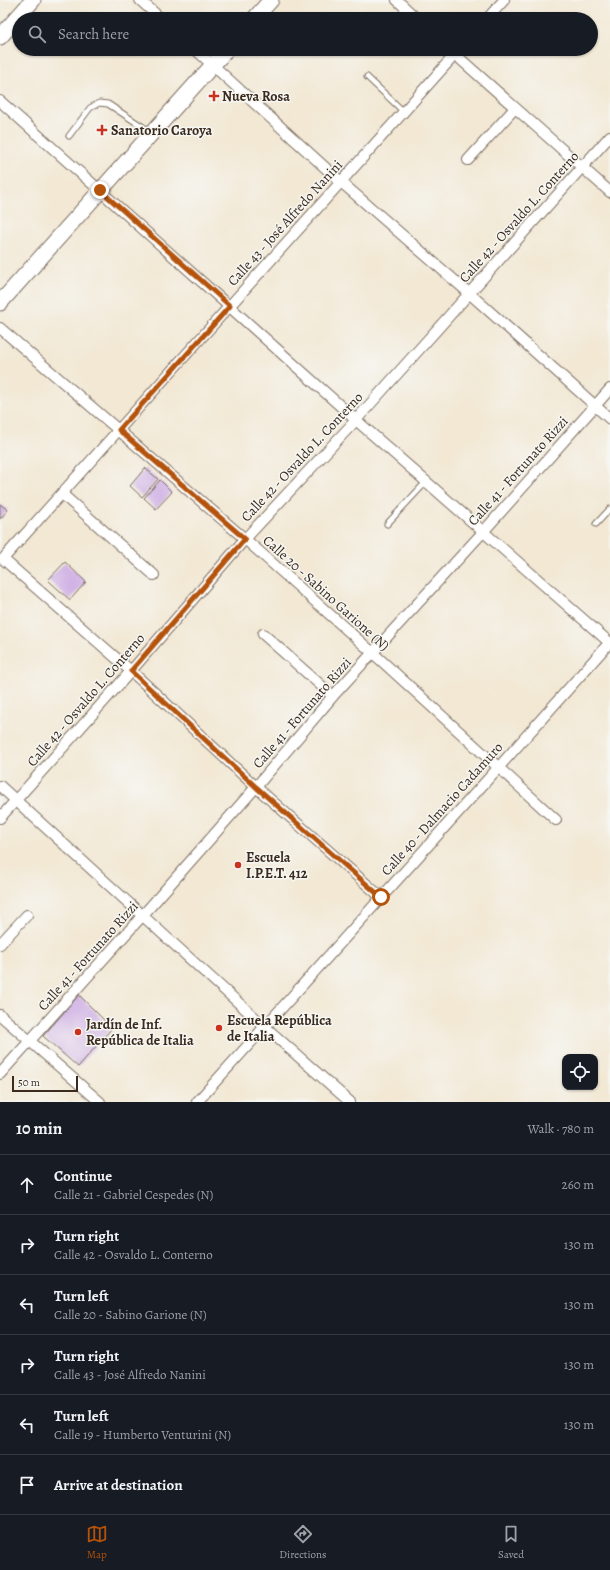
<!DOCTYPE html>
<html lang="en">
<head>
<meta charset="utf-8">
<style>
  body { margin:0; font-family:Alegreya,serif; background:#20242c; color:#f1f3f6 }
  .controls { position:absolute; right:12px; bottom:12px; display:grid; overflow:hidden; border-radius:8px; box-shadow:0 1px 3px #0004 }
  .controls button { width:36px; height:36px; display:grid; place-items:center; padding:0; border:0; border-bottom:1px solid #363941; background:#171b24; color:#f1f3f6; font:20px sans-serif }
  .scale { position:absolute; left:12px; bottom:10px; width:66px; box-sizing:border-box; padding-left:4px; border:2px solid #3b2a1e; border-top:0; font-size:11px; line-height:14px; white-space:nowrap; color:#3b2a1e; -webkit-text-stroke:3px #f6f6f2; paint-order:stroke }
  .stop { position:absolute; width:12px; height:12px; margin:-9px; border:3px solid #b45309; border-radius:50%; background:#fff }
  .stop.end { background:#b45309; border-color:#fff; box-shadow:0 1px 4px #0008 }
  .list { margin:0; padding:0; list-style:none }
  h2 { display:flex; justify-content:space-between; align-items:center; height:52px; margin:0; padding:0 16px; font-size:17px }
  h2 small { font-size:13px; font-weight:400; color:#9ea1a6 }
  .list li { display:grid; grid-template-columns:26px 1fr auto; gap:12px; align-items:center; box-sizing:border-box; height:60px; padding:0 16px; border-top:1px solid #363941 }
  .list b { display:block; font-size:15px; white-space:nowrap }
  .list p { margin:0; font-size:13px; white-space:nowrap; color:#9ea1a6 }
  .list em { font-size:13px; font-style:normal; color:#9ea1a6 }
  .icon { flex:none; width:22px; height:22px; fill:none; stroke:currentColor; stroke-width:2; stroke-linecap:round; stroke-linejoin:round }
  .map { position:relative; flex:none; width:610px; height:1102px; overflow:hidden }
  .search { position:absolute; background:#171b24; box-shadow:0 1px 3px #0004; left:12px; right:12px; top:12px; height:44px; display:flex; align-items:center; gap:10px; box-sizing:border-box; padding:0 14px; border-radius:22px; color:#9ea1a6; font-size:15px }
  .sheet { height:412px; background:#171b24 }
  nav { display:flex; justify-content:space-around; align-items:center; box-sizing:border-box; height:56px; border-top:1px solid #363941; background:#171b24; font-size:11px; color:#9ea1a6 }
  nav a { display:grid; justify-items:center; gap:2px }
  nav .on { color:#b45309 }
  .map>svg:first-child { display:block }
  .building { fill:#ccaae3 }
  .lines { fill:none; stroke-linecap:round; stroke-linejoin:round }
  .lane-casing { stroke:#7b6c5e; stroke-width:7 }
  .street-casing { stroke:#7b6c5e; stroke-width:12 }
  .secondary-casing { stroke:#7b6c5e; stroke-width:17 }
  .lane { stroke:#fff; stroke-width:5 }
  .street { stroke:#fff; stroke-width:10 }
  .secondary { stroke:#fff; stroke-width:15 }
  .route { stroke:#b45309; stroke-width:5 }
  .poi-dot { fill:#c8321e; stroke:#f6f6f2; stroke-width:1.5 }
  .labels { text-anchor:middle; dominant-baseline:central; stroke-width:3; stroke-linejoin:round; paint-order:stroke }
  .poi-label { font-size:14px; font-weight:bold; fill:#3b2a1e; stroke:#f6f6f2; text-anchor:start }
  .street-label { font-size:14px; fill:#3b2a1e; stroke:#f6f6f2 }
</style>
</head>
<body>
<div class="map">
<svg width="610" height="1102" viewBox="0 0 610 1102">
  <rect width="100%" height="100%" fill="#f6f6f2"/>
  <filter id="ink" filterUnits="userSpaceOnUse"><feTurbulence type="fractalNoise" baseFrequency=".025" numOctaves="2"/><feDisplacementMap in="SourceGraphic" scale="8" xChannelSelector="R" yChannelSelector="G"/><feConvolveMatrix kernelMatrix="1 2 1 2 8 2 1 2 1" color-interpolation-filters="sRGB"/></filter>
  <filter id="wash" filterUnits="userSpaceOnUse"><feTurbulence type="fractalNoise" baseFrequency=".012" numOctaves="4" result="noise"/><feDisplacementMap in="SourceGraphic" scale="16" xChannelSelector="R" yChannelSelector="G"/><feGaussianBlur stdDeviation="0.9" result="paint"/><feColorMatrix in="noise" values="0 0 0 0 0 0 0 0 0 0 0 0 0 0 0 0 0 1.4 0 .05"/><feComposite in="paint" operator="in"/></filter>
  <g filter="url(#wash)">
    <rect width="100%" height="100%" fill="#f2e8d4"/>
    <g id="blocks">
      <!-- building -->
      <g class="building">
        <polygon points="145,468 158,479 142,497 130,486"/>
        <polygon points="160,480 172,492 156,509 144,498"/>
        <polygon points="0,504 8,510 0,519"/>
        <polygon points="65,562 86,582 70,600 48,580"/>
        <polygon points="79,995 112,1028 78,1067 43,1036"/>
      </g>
    </g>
  </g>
  <g filter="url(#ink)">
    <use href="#blocks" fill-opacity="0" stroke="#7b6c5e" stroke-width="1"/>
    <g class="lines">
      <!-- lane casing -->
      <g class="lane-casing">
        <g id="lane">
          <polyline points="367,77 404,112"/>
          <polyline points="69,136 90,108 99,103 108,104 151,132"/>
          <polyline points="387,524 426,482"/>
          <polyline points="596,524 610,509"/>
        </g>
      </g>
      <!-- street casing -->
      <g class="street-casing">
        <g id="street">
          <polyline points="140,0 161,19"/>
          <polyline points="397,0 417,19"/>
          <polyline points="487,19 504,0"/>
          <polyline points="195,49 341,182 469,293 610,419"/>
          <polyline points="449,49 610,192"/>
          <polyline points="0,101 356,420 609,642"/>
          <polyline points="468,160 515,108"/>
          <polyline points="0,328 245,539 373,653 556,820"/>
          <polyline points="62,494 154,575"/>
          <polyline points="263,634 333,696"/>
          <polyline points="0,786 264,1026 350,1102"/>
          <polyline points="0,818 131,671 245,539 356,420 610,136"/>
          <polyline points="381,897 256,787 131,671 3,559 460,49"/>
          <polyline points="0,944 27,915"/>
          <polyline points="0,1015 100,1102"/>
          <polyline points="0,1074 143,915 256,787 333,696 483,532 610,389"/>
          <polyline points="197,1102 498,768 610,642"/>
        </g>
      </g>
      <!-- secondary casing -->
      <g class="secondary-casing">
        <g id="secondary">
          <polyline points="254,19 271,0"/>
          <polyline points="0,37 33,0"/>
          <polyline points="0,303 227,49"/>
        </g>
      </g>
      <!-- lane -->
      <use href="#lane" class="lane"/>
      <!-- street -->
      <use href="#street" class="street"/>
      <!-- secondary -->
      <use href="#secondary" class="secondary"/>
    </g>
  </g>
  <g class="lines" filter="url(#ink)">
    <!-- route -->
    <polyline class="route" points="100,190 230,306 119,430 245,539 131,671 256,787 381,897"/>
  </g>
  <!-- markers -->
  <g class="poi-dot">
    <path d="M212 90h4v4h4v4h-4v4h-4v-4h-4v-4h4z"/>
    <path d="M100 124h4v4h4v4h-4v4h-4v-4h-4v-4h4z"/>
    <circle cx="238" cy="865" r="4"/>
    <circle cx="219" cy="1028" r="4"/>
    <circle cx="78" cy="1032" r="4"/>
  </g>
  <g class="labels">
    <!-- poi labels -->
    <g class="poi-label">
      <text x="222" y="96">Nueva Rosa</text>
      <text x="111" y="130">Sanatorio Caroya</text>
      <text x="246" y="857">Escuela<tspan x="246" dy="16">I.P.E.T. 412</tspan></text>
      <text x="227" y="1020">Escuela República<tspan x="227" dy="16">de Italia</tspan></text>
      <text x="86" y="1024">Jardín de Inf.<tspan x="86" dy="16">República de Italia</tspan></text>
    </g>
    <!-- street labels -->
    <g class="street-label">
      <text transform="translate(519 217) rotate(-48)">Calle 42 - Osvaldo L. Conterno</text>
      <text transform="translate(285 223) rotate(-48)">Calle 43 - José Alfredo Nanini</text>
      <text transform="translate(302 457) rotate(-47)">Calle 42 - Osvaldo L. Conterno</text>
      <text transform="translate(518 471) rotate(-48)">Calle 41 - Fortunato Rizzi</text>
      <text transform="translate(326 593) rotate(42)">Calle 20 - Sabino Garione (N)</text>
      <text transform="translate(86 700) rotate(-49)">Calle 42 - Osvaldo L. Conterno</text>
      <text transform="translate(302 713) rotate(-49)">Calle 41 - Fortunato Rizzi</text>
      <text transform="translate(442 809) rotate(-48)">Calle 40 - Dalmacio Cadamuro</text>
      <text transform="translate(88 956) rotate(-48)">Calle 41 - Fortunato Rizzi</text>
    </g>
  </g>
</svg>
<div class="controls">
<button><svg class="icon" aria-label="locate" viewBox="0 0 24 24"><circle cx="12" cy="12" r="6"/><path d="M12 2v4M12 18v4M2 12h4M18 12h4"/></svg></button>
</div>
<div class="scale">50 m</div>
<div class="stop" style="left:381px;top:897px"></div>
<div class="stop end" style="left:100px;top:190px"></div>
<div class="search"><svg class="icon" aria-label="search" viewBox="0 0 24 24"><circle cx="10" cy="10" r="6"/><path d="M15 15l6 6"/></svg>Search here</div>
</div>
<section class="sheet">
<h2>10 min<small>Walk · 780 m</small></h2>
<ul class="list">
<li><svg class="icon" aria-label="ahead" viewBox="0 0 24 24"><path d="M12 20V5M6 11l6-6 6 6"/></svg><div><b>Continue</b><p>Calle 21 - Gabriel Cespedes (N)</p></div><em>260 m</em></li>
<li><svg class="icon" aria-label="right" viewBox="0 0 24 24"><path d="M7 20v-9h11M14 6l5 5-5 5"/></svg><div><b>Turn right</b><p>Calle 42 - Osvaldo L. Conterno</p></div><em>130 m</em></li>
<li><svg class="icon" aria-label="left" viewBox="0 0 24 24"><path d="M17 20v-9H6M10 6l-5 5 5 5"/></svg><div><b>Turn left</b><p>Calle 20 - Sabino Garione (N)</p></div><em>130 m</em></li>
<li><svg class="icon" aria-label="right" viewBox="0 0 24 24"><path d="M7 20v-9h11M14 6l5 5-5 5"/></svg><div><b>Turn right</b><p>Calle 43 - José Alfredo Nanini</p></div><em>130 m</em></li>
<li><svg class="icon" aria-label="left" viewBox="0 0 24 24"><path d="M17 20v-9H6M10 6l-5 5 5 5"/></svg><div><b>Turn left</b><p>Calle 19 - Humberto Venturini (N)</p></div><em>130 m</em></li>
<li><svg class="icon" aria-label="arrive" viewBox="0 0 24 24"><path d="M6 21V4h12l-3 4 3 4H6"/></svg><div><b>Arrive at destination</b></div></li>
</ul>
</section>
<nav>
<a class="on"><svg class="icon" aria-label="map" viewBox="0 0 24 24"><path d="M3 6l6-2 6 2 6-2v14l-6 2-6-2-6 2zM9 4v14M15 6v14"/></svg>Map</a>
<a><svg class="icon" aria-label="directions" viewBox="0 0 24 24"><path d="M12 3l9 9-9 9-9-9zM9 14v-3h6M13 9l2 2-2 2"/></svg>Directions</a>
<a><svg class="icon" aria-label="saved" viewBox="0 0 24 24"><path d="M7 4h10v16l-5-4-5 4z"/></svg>Saved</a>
</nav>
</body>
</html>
